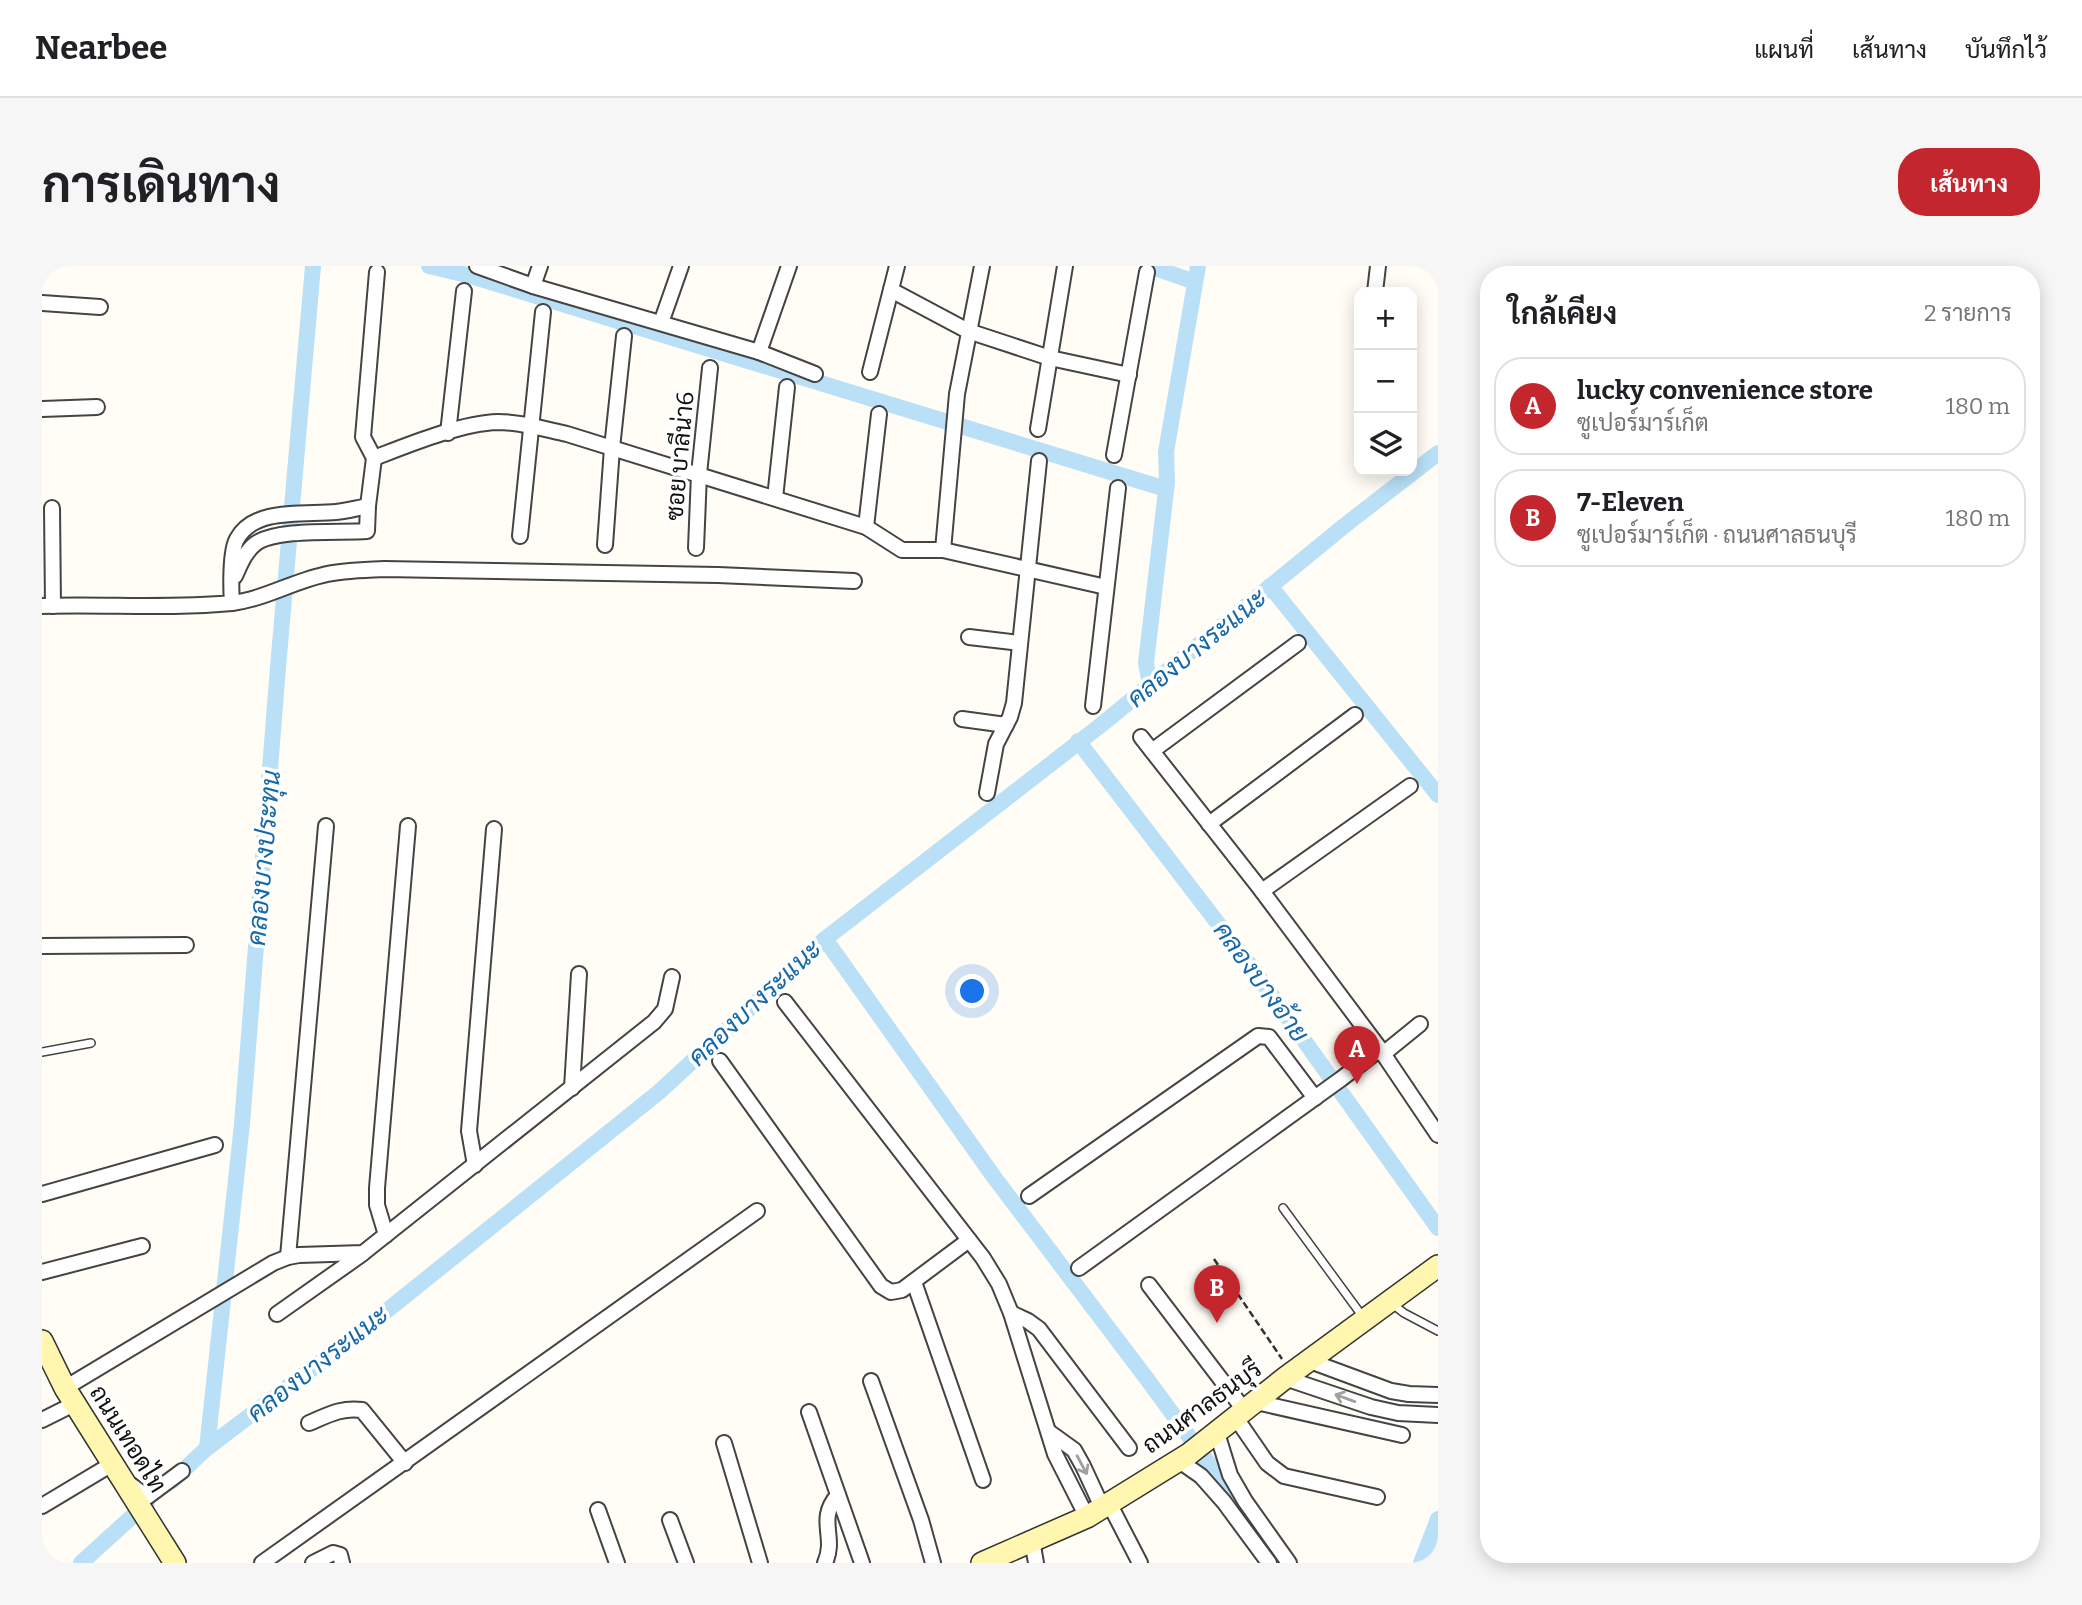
<!DOCTYPE html>
<html lang="th">
<head>
<meta charset="utf-8">
<style>
  body { margin:0; font-family:Bitter,Sarabun,serif; background:#f6f6f6; color:#202124 }
  .controls { position:absolute; right:21px; top:21px; display:grid; overflow:hidden; border-radius:14px; box-shadow:0 4px 18px #0003 }
  .controls button { width:63px; height:63px; display:grid; place-items:center; padding:0; border:0; border-bottom:2px solid #e0e0e0; background:#fff; color:#202124; font:35px sans-serif }
  .you { position:absolute; left:931px; top:726px; width:24px; height:24px; margin:-18px; border:5px solid #fff; border-radius:50%; background:#1a73e8; box-shadow:0 0 0 10px #1a73e833 }
  .badge { display:grid; place-items:center; width:46px; height:46px; border-radius:50%; background:#c4262e; color:#fff; font-size:23px; font-weight:700 }
  .pin { position:absolute; translate:-50% -58px; filter:drop-shadow(0 2px 4px #0008) }
  .pin::after { content:''; position:absolute; top:37px; width:24px; height:21px; background:inherit; clip-path:polygon(0 0,100% 0,50% 100%) }
  .list { margin:0; padding:0; list-style:none }
  h2 { display:flex; justify-content:space-between; align-items:center; height:91px; margin:0; padding:0 28px; font-size:30px }
  h2 small { font-size:23px; font-weight:400; color:#757577 }
  .list li { display:grid; grid-template-columns:46px 1fr auto; gap:21px; align-items:center; box-sizing:border-box; height:98px; margin:0 14px 14px; padding:0 14px; border:2px solid #e0e0e0; border-radius:28px }
  .list b { display:block; font-size:26px; white-space:nowrap }
  .list p { margin:0; font-size:23px; white-space:nowrap; color:#757577 }
  .list em { font-size:23px; font-style:normal; color:#757577 }
  .icon { flex:none; width:38px; height:38px; fill:none; stroke:currentColor; stroke-width:2; stroke-linecap:round; stroke-linejoin:round }
  .map { position:relative; flex:none; width:1396px; height:1297px; overflow:hidden; border-radius:28px }
  header { display:flex; align-items:center; gap:42px; box-sizing:border-box; height:98px; padding:0 35px; background:#fff; border-bottom:2px solid #e0e0e0 }
  header strong { font-size:33px }
  nav { display:flex; gap:38px; margin-inline-start:auto; font-size:24px }
  .intro { display:flex; align-items:center; justify-content:space-between; box-sizing:border-box; height:168px; padding:0 42px }
  h1 { margin:0; font-size:49px }
  .button { padding:18px 32px; border-radius:28px; background:#c4262e; color:#fff; font-size:24px; font-weight:700 }
  main { display:flex; gap:42px; padding:0 42px }
  aside { flex:1; background:#fff; border-radius:28px; box-shadow:0 4px 18px #0003 }
  .map>svg:first-child { display:block }
  .lines { fill:none; stroke-linecap:round; stroke-linejoin:round }
  .canal { stroke:#b9e0f7; stroke-width:16 }
  .lane-casing { stroke:#444; stroke-width:10 }
  .street-casing { stroke:#444; stroke-width:18 }
  .secondary-casing { stroke:#333; stroke-width:24 }
  .path { stroke:#333; stroke-width:2.5; stroke-dasharray:7 3.5; stroke-linecap:butt }
  .lane { stroke:#fff; stroke-width:7 }
  .street { stroke:#fff; stroke-width:14 }
  .secondary { stroke:#fff6b0; stroke-width:21 }
  .oneway { stroke:#a0a0a0 }
  .labels { text-anchor:middle; dominant-baseline:central; stroke-width:7; stroke-linejoin:round; paint-order:stroke }
  .street-label { font-size:24px; fill:#111; stroke:#fff }
  .water-label { font-size:26px; font-style:italic; fill:#1768a6; stroke:#fff }
</style>
</head>
<body>
<header>
<strong>Nearbee</strong>
<nav><a>แผนที่</a><a>เส้นทาง</a><a>บันทึกไว้</a></nav>
</header>
<div class="intro"><h1>การเดินทาง</h1><a class="button">เส้นทาง</a></div>
<main>
<div class="map">
<svg width="1396" height="1297" viewBox="0 0 1396 1297">
  <rect width="100%" height="100%" fill="#fffdf5"/>
  <g class="lines">
    <!-- canal -->
    <g class="canal">
      <polyline points="387,0 429,10 1124,223"/>
      <polyline points="1107,0 1153,16"/>
      <polyline points="1228,320 1396,529"/>
      <polyline points="1108,418 1104,397 1125,216 1124,186 1156,0"/>
      <polyline points="1036,475 1211,703 1396,962"/>
      <polyline points="783,673 952,911 1105,1113 1211,1258"/>
      <polyline points="165,1182 200,858 236,401 271,0"/>
      <polyline points="130,1215 165,1182 307,1075 617,826 783,673 1059,459 1302,260 1396,187"/>
      <polyline points="39,1297 105,1237"/>
      <polyline points="1379,1297 1396,1253"/>
    </g>
    <!-- lane casing -->
    <g class="lane-casing">
      <g id="lane">
        <polyline points="0,786 49,777"/>
        <polyline points="1241,942 1321,1051"/>
        <polyline points="1349,1037 1362,1047 1396,1065"/>
      </g>
    </g>
    <!-- street casing -->
    <g class="street-casing">
      <g id="street">
        <polyline points="435,0 491,20 717,86 773,108"/>
        <polyline points="491,20 498,0"/>
        <polyline points="849,24 926,65 1008,92 1087,109"/>
        <polyline points="1333,26 1336,0"/>
        <polyline points="0,37 58,41"/>
        <polyline points="619,57 639,0"/>
        <polyline points="717,86 747,0"/>
        <polyline points="828,106 855,0"/>
        <polyline points="0,143 55,141"/>
        <polyline points="996,163 1023,0"/>
        <polyline points="406,167 422,25"/>
        <polyline points="1072,189 1105,6"/>
        <path d="M332,192c34,-13 87,-35 124,-36 23,0 46,7 69,12l299,93 36,23h41l163,37"/>
        <polyline points="332,192 321,171 335,6"/>
        <polyline points="733,232 745,121"/>
        <polyline points="10,242 11,340"/>
        <polyline points="824,261 837,148"/>
        <polyline points="478,270 501,46"/>
        <polyline points="563,279 570,182 582,70"/>
        <polyline points="654,282 657,208 668,102"/>
        <polyline points="901,284 915,128 940,0"/>
        <path d="M193,310c5,-11 10,-24 20,-32 21,-16 85,-11 112,-13l1,-25 6,-48"/>
        <path d="M190,337c32,-4 60,-21 91,-28 19,-5 41,-5 61,-6l334,6 136,6"/>
        <path d="M0,340c64,-2 127,3 190,-3 -1,-14 -2,-52 5,-64 17,-32 69,-24 99,-27 11,-1 21,-4 32,-6"/>
        <polyline points="927,371 978,377"/>
        <polyline points="1051,440 1076,222"/>
        <polyline points="920,453 964,459"/>
        <polyline points="1099,471 1220,625 1338,783 1396,869"/>
        <polyline points="1110,485 1256,377"/>
        <polyline points="945,527 954,478 968,451 972,437 997,195"/>
        <polyline points="1167,558 1313,449"/>
        <polyline points="1220,625 1368,520"/>
        <polyline points="0,680 144,679"/>
        <polyline points="743,736 941,992 957,1018 969,1047 1013,1188 1045,1251"/>
        <polyline points="1341,788 1378,758"/>
        <polyline points="678,795 839,1020 849,1026 860,1024 927,974"/>
        <polyline points="530,822 537,708"/>
        <polyline points="433,899 427,865 452,563"/>
        <polyline points="0,928 173,879"/>
        <polyline points="987,930 1216,770 1227,771 1273,832"/>
        <polyline points="344,969 335,939 335,922 366,560"/>
        <polyline points="246,991 284,560"/>
        <polyline points="1037,1002 1299,813 1338,783"/>
        <polyline points="0,1006 100,980"/>
        <polyline points="872,1016 941,1214"/>
        <polyline points="1107,1019 1203,1145"/>
        <polyline points="969,1047 986,1055 997,1063 1087,1182"/>
        <polyline points="235,1048 320,988"/>
        <polyline points="1268,1095 1349,1125 1367,1128 1396,1129"/>
        <polyline points="1243,1112 1329,1141 1356,1147 1396,1149"/>
        <polyline points="829,1115 879,1254 891,1297"/>
        <polyline points="23,1122 231,997 246,991 257,989 321,987 612,756 623,743 630,711"/>
        <polyline points="1214,1136 1360,1169"/>
        <polyline points="767,1146 820,1297"/>
        <polyline points="1194,1152 1225,1197 1242,1210 1335,1231"/>
        <polyline points="0,1154 34,1137"/>
        <path d="M267,1157c19,-8 33,-16 53,-13l43,53"/>
        <polyline points="1007,1166 1032,1184 1041,1200 1060,1241"/>
        <polyline points="1175,1167 1188,1209 1203,1235 1247,1297"/>
        <polyline points="682,1177 718,1297"/>
        <polyline points="1136,1194 1159,1210 1182,1236 1227,1297"/>
        <polyline points="89,1219 105,1231 140,1205"/>
        <polyline points="1067,1237 1098,1297"/>
        <polyline points="0,1240 70,1198"/>
        <polyline points="556,1244 575,1297"/>
        <polyline points="628,1254 644,1297"/>
        <polyline points="990,1274 994,1297"/>
        <polyline points="220,1297 715,945"/>
        <polyline points="271,1297 291,1287 298,1289 300,1297"/>
        <path d="M783,1297c12,-27 -9,-43 13,-68"/>
      </g>
    </g>
    <!-- secondary casing -->
    <g class="secondary-casing">
      <g id="secondary">
        <polyline points="0,1075 23,1122 133,1297"/>
        <polyline points="940,1297 1045,1251 1147,1188 1243,1112 1396,1000"/>
      </g>
    </g>
    <!-- path -->
    <polyline class="path" points="1172,993 1240,1093"/>
    <!-- lane -->
    <use href="#lane" class="lane"/>
    <!-- street -->
    <use href="#street" class="street"/>
    <!-- secondary -->
    <use href="#secondary" class="secondary"/>
  </g>
  <!-- one-way arrows -->
  <defs><path id="oneway-shaft" d="M-6 0H5M1.5-3L5.5 0L1.5 3" fill="none" stroke-width="1.6" stroke-linecap="round" stroke-linejoin="round" transform="scale(1.75)"/></defs>
  <g class="oneway">
    <use href="#oneway-shaft" transform="translate(1303 1132) rotate(-160)"/>
    <use href="#oneway-shaft" transform="translate(1040 1199) rotate(62)"/>
  </g>
  <g class="labels">
    <!-- street labels -->
    <g class="street-label">
      <text transform="translate(638 190) rotate(-85)">ซอย บาลีน่า6</text>
      <text transform="translate(1160 1141) rotate(-36)">ถนนศาลธนบุรี</text>
      <text transform="translate(86 1173) rotate(58)">ถนนเทอดไท</text>
    </g>
    <!-- water labels -->
    <g class="water-label">
      <text transform="translate(1155 382) rotate(-39)">คลองบางระแนะ</text>
      <text transform="translate(222 592) rotate(-85)">คลองบางประทุน</text>
      <text transform="translate(1219 716) rotate(54)">คลองบางอ้าย</text>
      <text transform="translate(713 737) rotate(-43)">คลองบางระแนะ</text>
      <text transform="translate(276 1098) rotate(-38)">คลองบางระแนะ</text>
    </g>
  </g>
</svg>
<div class="controls">
<button>+</button>
<button>−</button>
<button><svg class="icon" aria-label="layers" viewBox="0 0 24 24"><path d="M12 4l9 5-9 5-9-5zM3 14l9 5 9-5"/></svg></button>
</div>
<div class="you"></div>
<div class="pin badge" style="left:1315px;top:818px">A</div>
<div class="pin badge" style="left:1175px;top:1057px">B</div>
</div>
<aside>
<h2>ใกล้เคียง<small>2 รายการ</small></h2>
<ul class="list">
<li><span class="badge">A</span><div><b>lucky convenience store</b><p>ซูเปอร์มาร์เก็ต</p></div><em>180 m</em></li>
<li><span class="badge">B</span><div><b>7-Eleven</b><p>ซูเปอร์มาร์เก็ต · ถนนศาลธนบุรี</p></div><em>180 m</em></li>
</ul>
</aside>
</main>
</body>
</html>
